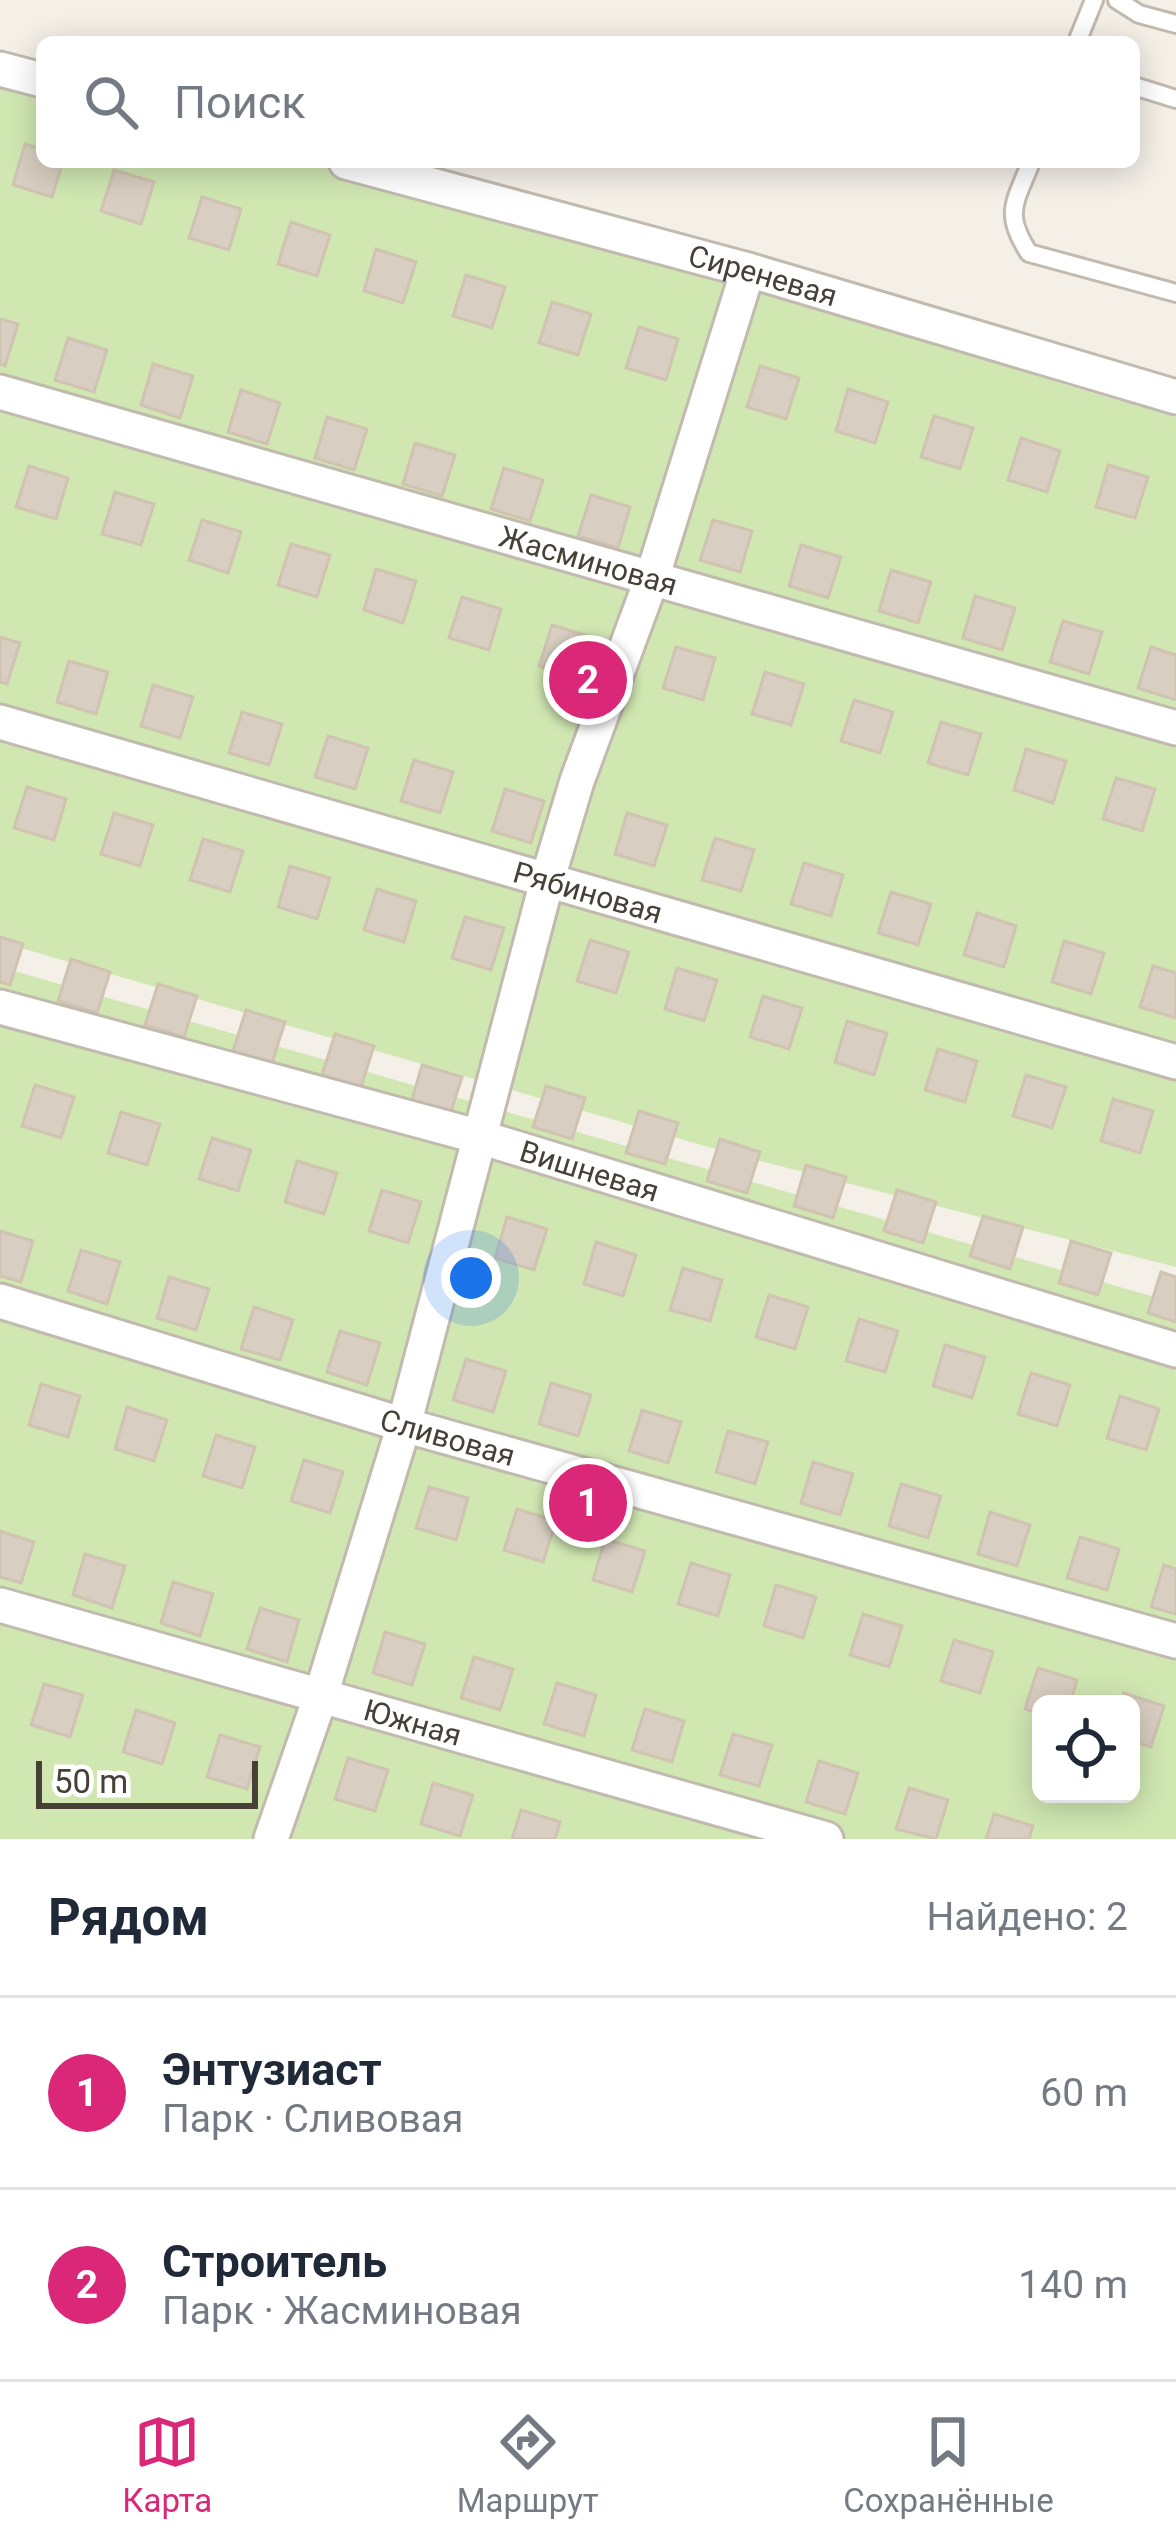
<!DOCTYPE html>
<html lang="ru">
<head>
<meta charset="utf-8">
<style>
  body { margin:0; font-family:Roboto,sans-serif; background:#f2f2f3; color:#1f2937 }
  .controls { position:absolute; right:36px; bottom:36px; display:grid; overflow:hidden; border-radius:18px; box-shadow:0 6px 30px #0003 }
  .controls button { width:108px; height:108px; display:grid; place-items:center; padding:0; border:0; border-bottom:3px solid #e0e1e3; background:#fff; color:#1f2937; font:60px sans-serif }
  .scale { position:absolute; left:36px; bottom:30px; width:222px; box-sizing:border-box; padding-left:12px; border:6px solid #474037; border-top:0; font-size:33px; line-height:42px; white-space:nowrap; color:#474037; -webkit-text-stroke:9px #fff; paint-order:stroke }
  .you { position:absolute; left:471px; top:1278px; width:42px; height:42px; margin:-30px; border:9px solid #fff; border-radius:50%; background:#1a73e8; box-shadow:0 0 0 18px #1a73e833 }
  .badge { display:grid; place-items:center; width:78px; height:78px; border-radius:50%; background:#db2777; color:#fff; font-size:39px; font-weight:700 }
  .pin { position:absolute; translate:-50% -50%; border:6px solid #fff; box-shadow:0 3px 12px #0006 }
  .list { margin:0; padding:0; list-style:none }
  h2 { display:flex; justify-content:space-between; align-items:center; height:156px; margin:0; padding:0 48px; font-size:51px }
  h2 small { font-size:39px; font-weight:400; color:#747a83 }
  .list li { display:grid; grid-template-columns:78px 1fr auto; gap:36px; align-items:center; box-sizing:border-box; height:192px; padding:0 48px; border-top:3px solid #e0e1e3 }
  .list b { display:block; font-size:45px; white-space:nowrap }
  .list p { margin:0; font-size:39px; white-space:nowrap; color:#747a83 }
  .list em { font-size:39px; font-style:normal; color:#747a83 }
  .icon { flex:none; width:66px; height:66px; fill:none; stroke:currentColor; stroke-width:2; stroke-linecap:round; stroke-linejoin:round }
  .map { position:relative; flex:none; width:1176px; height:1839px; overflow:hidden }
  .search { position:absolute; background:#fff; box-shadow:0 6px 30px #0003; left:36px; right:36px; top:36px; height:132px; display:flex; align-items:center; gap:30px; box-sizing:border-box; padding:0 42px; border-radius:18px; color:#747a83; font-size:45px }
  .sheet { height:540px; background:#fff }
  nav { display:flex; justify-content:space-around; align-items:center; box-sizing:border-box; height:168px; border-top:3px solid #e0e1e3; background:#fff; font-size:33px; color:#747a83 }
  nav a { display:grid; justify-items:center; gap:6px }
  nav .on { color:#db2777 }
  .map>svg:first-child { display:block }
  .green { fill:#d0e7b2; fill-rule:evenodd }
  .building { fill:#d8cec1; stroke:#d0c3b1; stroke-width:3 }
  .lines { fill:none; stroke-linecap:round; stroke-linejoin:round }
  .service-casing { stroke:#c2baae; stroke-width:22 }
  .minor-casing { stroke:#c2baae; stroke-width:39 }
  .service { stroke:#fff; stroke-width:16 }
  .minor { stroke:#fff; stroke-width:33 }
  .labels { text-anchor:middle; dominant-baseline:central; stroke-width:9; stroke-linejoin:round; paint-order:stroke }
  .street-label { font-size:30px; fill:#474037; stroke:#fff }
</style>
</head>
<body>
<div class="map">
<svg width="1176" height="1839" viewBox="0 0 1176 1839">
  <rect width="100%" height="100%" fill="#f4f0e8"/>
  <!-- green -->
  <g class="green">
    <polygon points="0,51 42,64 42,162 379,162 748,270 1062,384 1176,417 1176,1267 729,1153 0,942"/>
    <path d="M0,967l1176,336v536h-1176zM1041,1704h90v90h-90z"/>
  </g>
  <!-- building -->
  <g class="building">
    <polygon points="25,144 42,149 42,162 63,162 52,197 13,185"/>
    <polygon points="114,170 154,182 141,224 101,211"/>
    <polygon points="202,197 241,209 229,250 189,238"/>
    <polygon points="291,222 330,235 317,276 278,264"/>
    <polygon points="376,249 416,262 403,303 364,291"/>
    <polygon points="466,275 505,287 492,328 453,316"/>
    <polygon points="552,302 591,314 578,355 539,343"/>
    <polygon points="0,319 18,324 5,366 0,364"/>
    <polygon points="639,327 678,339 666,380 626,368"/>
    <polygon points="68,338 107,350 94,392 55,380"/>
    <polygon points="153,364 193,376 180,418 141,405"/>
    <polygon points="760,366 799,378 786,419 747,407"/>
    <polygon points="848,389 888,402 875,443 836,431"/>
    <polygon points="241,390 280,403 267,444 228,432"/>
    <polygon points="934,416 973,428 960,469 921,457"/>
    <polygon points="327,417 367,429 354,470 315,458"/>
    <polygon points="1021,438 1060,451 1047,492 1008,480"/>
    <polygon points="415,443 455,455 442,496 403,484"/>
    <polygon points="1108,465 1148,477 1135,518 1096,507"/>
    <polygon points="29,466 68,478 56,519 16,507"/>
    <polygon points="504,468 543,480 530,521 491,509"/>
    <polygon points="115,492 154,504 141,545 102,534"/>
    <polygon points="591,495 630,507 618,548 578,536"/>
    <polygon points="202,520 241,532 228,573 189,560"/>
    <polygon points="713,520 752,531 740,572 700,560"/>
    <polygon points="291,544 330,555 317,597 278,585"/>
    <polygon points="801,545 841,557 828,598 789,586"/>
    <polygon points="376,569 416,581 403,623 364,610"/>
    <polygon points="891,570 931,582 918,623 879,611"/>
    <polygon points="975,596 1015,608 1002,650 963,638"/>
    <polygon points="462,597 501,609 489,650 449,638"/>
    <polygon points="1063,621 1102,632 1089,674 1050,662"/>
    <polygon points="552,625 591,637 578,678 539,666"/>
    <polygon points="0,637 20,643 7,684 0,682"/>
    <polygon points="676,647 715,658 703,700 663,688"/>
    <polygon points="1151,647 1176,655 1176,700 1138,688"/>
    <polygon points="69,661 108,672 96,714 57,702"/>
    <polygon points="765,672 804,684 791,725 752,714"/>
    <polygon points="153,685 193,697 180,738 141,726"/>
    <polygon points="854,700 893,712 880,753 841,741"/>
    <polygon points="242,712 282,724 269,765 229,753"/>
    <polygon points="941,722 981,734 968,775 928,763"/>
    <polygon points="328,736 368,748 355,789 315,777"/>
    <polygon points="1026,749 1066,761 1053,803 1014,790"/>
    <polygon points="414,760 453,772 440,813 401,801"/>
    <polygon points="1116,778 1155,789 1142,831 1103,819"/>
    <polygon points="27,787 66,799 54,840 14,828"/>
    <polygon points="505,789 544,801 531,843 492,831"/>
    <polygon points="114,813 153,825 140,866 101,854"/>
    <polygon points="627,813 667,825 654,866 615,854"/>
    <polygon points="715,838 754,850 741,891 702,880"/>
    <polygon points="203,839 243,851 230,892 190,880"/>
    <polygon points="804,863 843,875 831,916 791,904"/>
    <polygon points="290,866 330,878 317,919 278,907"/>
    <polygon points="377,889 416,901 404,942 364,930"/>
    <polygon points="891,892 931,904 918,945 878,933"/>
    <polygon points="977,913 1016,926 1004,967 964,955"/>
    <polygon points="465,917 504,928 491,970 452,958"/>
    <polygon points="0,937 23,944 10,985 0,982"/>
    <polygon points="590,940 629,952 616,993 577,981"/>
    <polygon points="1064,941 1104,953 1091,994 1052,982"/>
    <polygon points="71,959 110,972 97,1013 58,1001"/>
    <polygon points="1153,966 1176,973 1176,1018 1140,1007"/>
    <polygon points="677,968 717,980 704,1021 665,1009"/>
    <polygon points="158,984 197,996 184,1037 145,1025"/>
    <polygon points="763,996 802,1008 789,1049 750,1037"/>
    <polygon points="246,1010 285,1022 272,1063 233,1051"/>
    <polygon points="847,1021 887,1033 874,1075 835,1062"/>
    <polygon points="335,1034 374,1046 361,1087 322,1075"/>
    <polygon points="938,1049 977,1061 965,1102 925,1090"/>
    <polygon points="422,1065 462,1077 449,1118 410,1106"/>
    <polygon points="1026,1075 1066,1087 1052,1128 1013,1116"/>
    <polygon points="35,1085 74,1097 61,1138 22,1126"/>
    <polygon points="546,1086 585,1098 572,1139 533,1127"/>
    <polygon points="1113,1099 1153,1111 1140,1153 1101,1141"/>
    <polygon points="639,1111 678,1123 665,1164 626,1153"/>
    <polygon points="121,1112 160,1124 147,1165 108,1153"/>
    <polygon points="212,1138 251,1150 238,1191 199,1179"/>
    <polygon points="720,1139 760,1152 747,1193 707,1181"/>
    <polygon points="297,1161 337,1173 324,1214 285,1202"/>
    <polygon points="806,1165 846,1177 833,1218 794,1206"/>
    <polygon points="382,1190 421,1202 408,1243 369,1231"/>
    <polygon points="897,1190 936,1202 923,1243 884,1231"/>
    <polygon points="983,1216 1023,1227 1010,1269 970,1256"/>
    <polygon points="507,1217 547,1229 534,1270 495,1258"/>
    <polygon points="0,1231 33,1241 21,1282 0,1276"/>
    <polygon points="1071,1241 1111,1253 1098,1295 1059,1283"/>
    <polygon points="596,1242 636,1255 623,1296 584,1284"/>
    <polygon points="81,1250 120,1262 107,1304 68,1291"/>
    <polygon points="683,1268 722,1280 710,1321 670,1310"/>
    <polygon points="1161,1272 1176,1277 1176,1322 1148,1313"/>
    <polygon points="169,1277 209,1289 196,1330 157,1318"/>
    <polygon points="769,1295 808,1307 795,1349 756,1337"/>
    <polygon points="254,1307 293,1320 280,1360 241,1349"/>
    <polygon points="859,1319 898,1331 885,1372 846,1361"/>
    <polygon points="340,1331 380,1343 367,1385 327,1372"/>
    <polygon points="945,1345 985,1357 972,1398 933,1386"/>
    <polygon points="466,1359 506,1371 493,1412 453,1400"/>
    <polygon points="1031,1373 1070,1385 1057,1426 1018,1414"/>
    <polygon points="551,1383 591,1395 578,1436 539,1424"/>
    <polygon points="41,1384 80,1396 68,1437 29,1425"/>
    <polygon points="1120,1396 1159,1409 1146,1450 1107,1438"/>
    <polygon points="127,1407 167,1420 154,1461 115,1449"/>
    <polygon points="642,1410 681,1422 668,1463 629,1451"/>
    <polygon points="728,1431 768,1442 755,1484 716,1472"/>
    <polygon points="216,1435 255,1447 242,1488 203,1476"/>
    <polygon points="304,1460 343,1472 330,1513 291,1501"/>
    <polygon points="813,1462 853,1474 840,1515 801,1503"/>
    <polygon points="901,1484 941,1496 928,1538 889,1526"/>
    <polygon points="429,1487 468,1498 456,1540 416,1528"/>
    <polygon points="517,1509 556,1521 543,1562 504,1550"/>
    <polygon points="990,1512 1030,1525 1017,1566 978,1554"/>
    <polygon points="0,1531 34,1542 21,1583 0,1577"/>
    <polygon points="1080,1537 1119,1549 1107,1590 1067,1578"/>
    <polygon points="605,1539 645,1551 632,1592 593,1580"/>
    <polygon points="85,1554 125,1566 112,1608 73,1595"/>
    <polygon points="691,1563 730,1575 718,1616 678,1604"/>
    <polygon points="1164,1565 1176,1569 1176,1614 1151,1607"/>
    <polygon points="173,1582 213,1594 200,1636 161,1623"/>
    <polygon points="776,1585 816,1597 803,1638 764,1626"/>
    <polygon points="260,1608 299,1620 287,1662 247,1649"/>
    <polygon points="863,1614 902,1626 889,1667 850,1655"/>
    <polygon points="385,1632 425,1644 412,1685 373,1673"/>
    <polygon points="954,1640 993,1652 980,1693 941,1681"/>
    <polygon points="474,1657 513,1669 500,1710 461,1698"/>
    <polygon points="1038,1668 1077,1680 1070,1704 1041,1704 1041,1714 1025,1709"/>
    <polygon points="557,1683 596,1695 584,1736 544,1724"/>
    <polygon points="44,1684 83,1695 70,1737 31,1725"/>
    <polygon points="1124,1693 1164,1706 1151,1747 1131,1741 1131,1704 1121,1704"/>
    <polygon points="645,1709 684,1721 672,1762 632,1750"/>
    <polygon points="136,1710 175,1723 162,1764 123,1752"/>
    <polygon points="733,1734 772,1745 759,1786 720,1775"/>
    <polygon points="220,1735 260,1747 247,1789 207,1777"/>
    <polygon points="348,1758 388,1770 375,1811 335,1799"/>
    <polygon points="819,1761 858,1773 845,1814 806,1802"/>
    <polygon points="433,1783 473,1795 460,1836 421,1824"/>
    <polygon points="909,1788 948,1800 936,1839 896,1829"/>
    <polygon points="521,1810 560,1822 555,1839 512,1839"/>
    <polygon points="994,1814 1033,1826 1029,1839 986,1839"/>
  </g>
  <g class="lines">
    <!-- service casing -->
    <g class="service-casing">
      <g id="service">
        <polyline points="1117,0 1139,14 1176,24"/>
        <polyline points="1077,42 1094,0"/>
        <polyline points="1134,86 1176,99"/>
        <path d="M1031,162c-16,41 -28,51 -2,91l147,40"/>
      </g>
    </g>
    <!-- minor casing -->
    <g class="minor-casing">
      <g id="minor">
        <polyline points="0,69 42,80"/>
        <path id="s1" d="M346,162l402,108 428,127"/>
        <path id="s2" d="M0,392l1176,336"/>
        <path id="s3" d="M0,722l1176,340"/>
        <path id="s4" d="M0,1007l480,130 696,213"/>
        <path id="s5" d="M0,1301l404,124 772,216"/>
        <path id="s6" d="M0,1605l826,234"/>
        <polyline points="271,1839 320,1698 404,1425 547,881 577,781 652,578 748,270"/>
      </g>
    </g>
    <!-- service -->
    <use href="#service" class="service"/>
    <!-- minor -->
    <use href="#minor" class="minor"/>
  </g>
  <g class="labels">
    <!-- street labels -->
    <g class="street-label">
      <text stroke="none"><textPath href="#s1" startOffset="432">Сиреневая</textPath></text>
      <text stroke="none"><textPath href="#s2" startOffset="612">Жасминовая</textPath></text>
      <text stroke="none"><textPath href="#s3" startOffset="612">Рябиновая</textPath></text>
      <text stroke="none"><textPath href="#s4" startOffset="612">Вишневая</textPath></text>
      <text stroke="none"><textPath href="#s5" startOffset="468">Сливовая</textPath></text>
      <text stroke="none"><textPath href="#s6" startOffset="429">Южная</textPath></text>
    </g>
  </g>
</svg>
<div class="controls">
<button><svg class="icon" aria-label="locate" viewBox="0 0 24 24"><circle cx="12" cy="12" r="6"/><path d="M12 2v4M12 18v4M2 12h4M18 12h4"/></svg></button>
</div>
<div class="scale">50 m</div>
<div class="you"></div>
<div class="pin badge" style="left:588px;top:1503px">1</div>
<div class="pin badge" style="left:588px;top:680px">2</div>
<div class="search"><svg class="icon" aria-label="search" viewBox="0 0 24 24"><circle cx="10" cy="10" r="6"/><path d="M15 15l6 6"/></svg>Поиск</div>
</div>
<section class="sheet">
<h2>Рядом<small>Найдено: 2</small></h2>
<ul class="list">
<li><span class="badge">1</span><div><b>Энтузиаст</b><p>Парк · Сливовая</p></div><em>60 m</em></li>
<li><span class="badge">2</span><div><b>Строитель</b><p>Парк · Жасминовая</p></div><em>140 m</em></li>
</ul>
</section>
<nav>
<a class="on"><svg class="icon" aria-label="map" viewBox="0 0 24 24"><path d="M3 6l6-2 6 2 6-2v14l-6 2-6-2-6 2zM9 4v14M15 6v14"/></svg>Карта</a>
<a><svg class="icon" aria-label="directions" viewBox="0 0 24 24"><path d="M12 3l9 9-9 9-9-9zM9 14v-3h6M13 9l2 2-2 2"/></svg>Маршрут</a>
<a><svg class="icon" aria-label="saved" viewBox="0 0 24 24"><path d="M7 4h10v16l-5-4-5 4z"/></svg>Сохранённые</a>
</nav>
</body>
</html>
